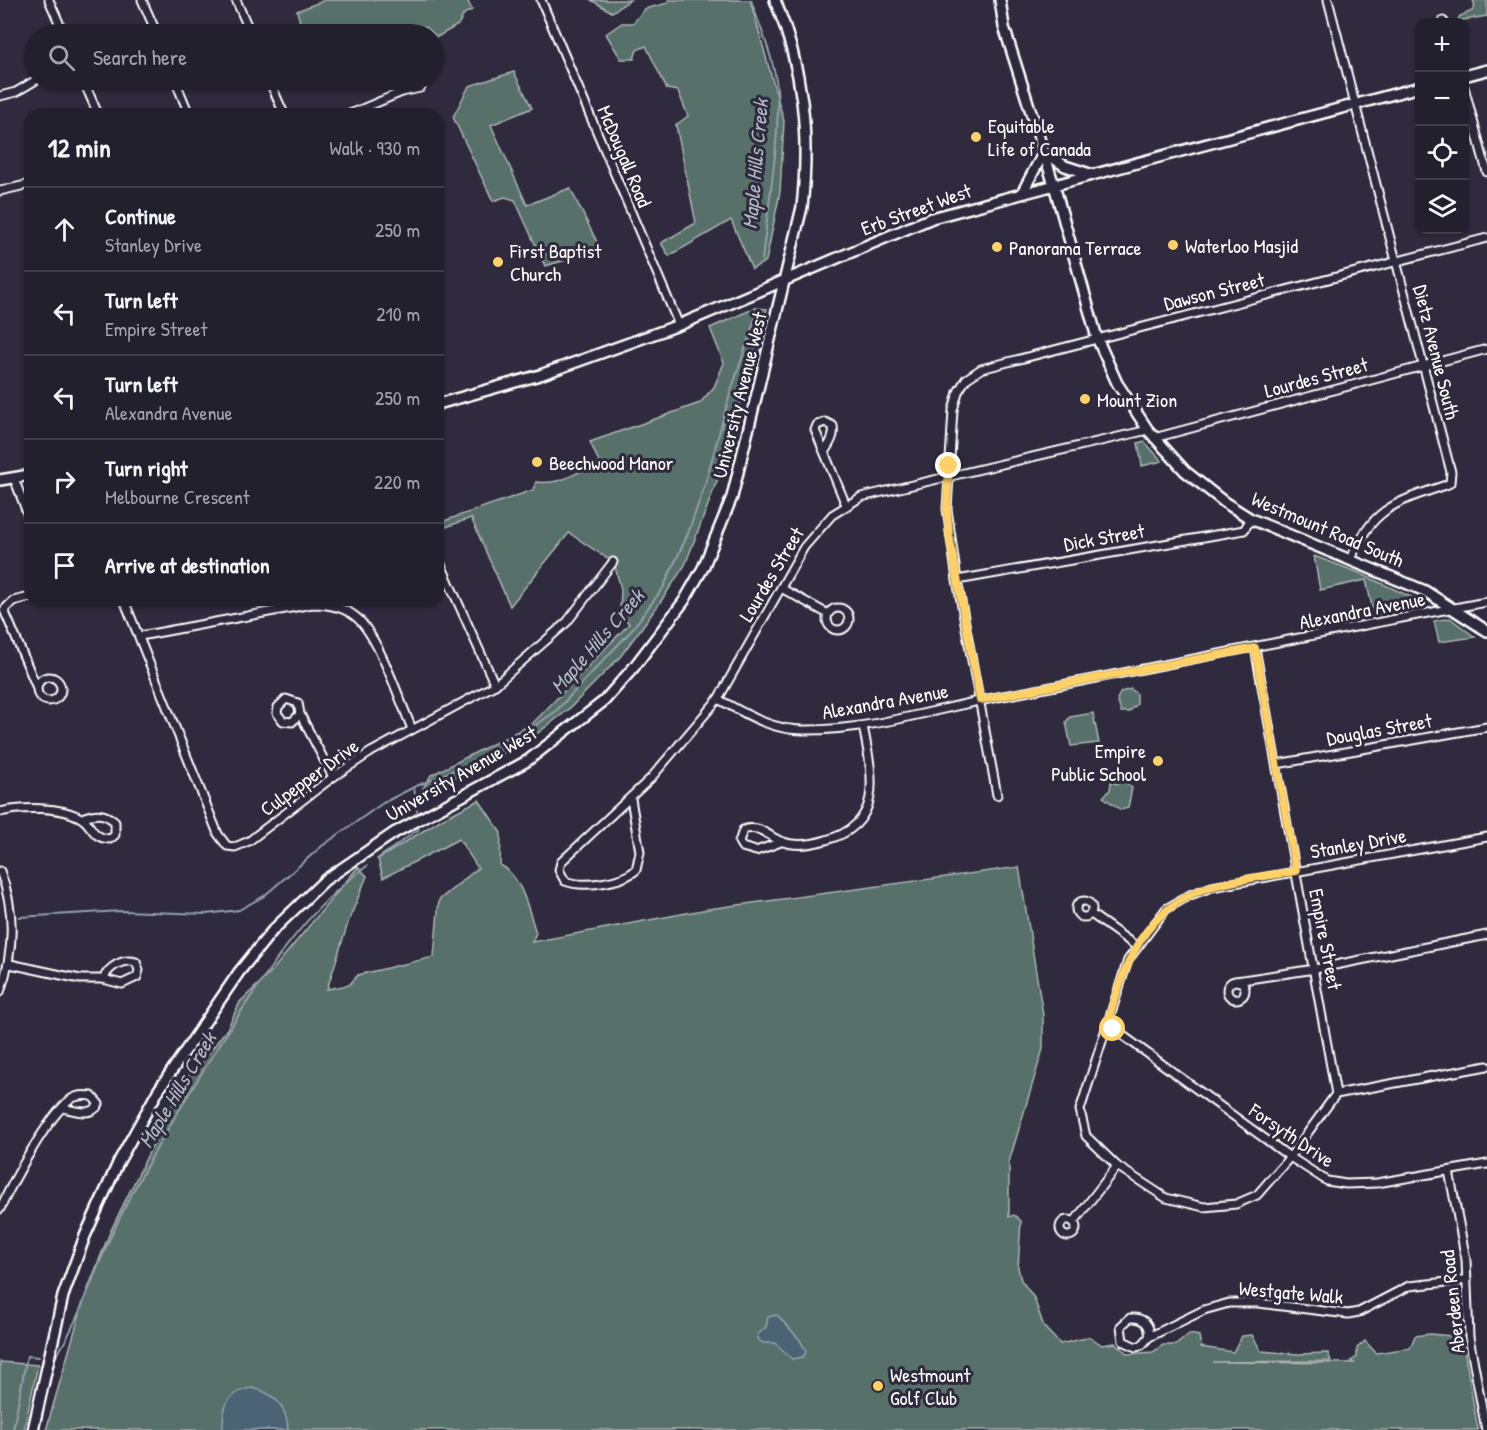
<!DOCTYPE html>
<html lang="en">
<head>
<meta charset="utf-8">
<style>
  body { margin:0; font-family:"Patrick Hand",sans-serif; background:#2f2d3a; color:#f1f3f6 }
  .controls { position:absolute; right:18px; top:18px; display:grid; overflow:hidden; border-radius:12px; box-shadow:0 2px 4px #0004 }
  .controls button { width:54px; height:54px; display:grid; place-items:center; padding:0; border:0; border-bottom:2px solid #403e4a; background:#23202e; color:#f1f3f6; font:30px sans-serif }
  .stop { position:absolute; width:18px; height:18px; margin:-14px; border:4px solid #ffd166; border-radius:50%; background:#fff }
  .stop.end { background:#ffd166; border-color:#fff; box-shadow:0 2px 6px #0008 }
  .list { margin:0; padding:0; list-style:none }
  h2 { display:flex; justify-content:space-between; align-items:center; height:78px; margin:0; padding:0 24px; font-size:26px }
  h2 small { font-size:20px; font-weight:400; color:#a3a3aa }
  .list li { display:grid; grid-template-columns:39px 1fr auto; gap:18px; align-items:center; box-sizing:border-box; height:84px; padding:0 24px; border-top:2px solid #403e4a }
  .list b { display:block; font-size:22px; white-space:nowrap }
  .list p { margin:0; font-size:20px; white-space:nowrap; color:#a3a3aa }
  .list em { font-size:20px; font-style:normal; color:#a3a3aa }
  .icon { flex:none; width:33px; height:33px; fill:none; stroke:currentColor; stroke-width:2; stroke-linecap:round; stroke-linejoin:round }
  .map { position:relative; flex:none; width:1487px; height:1430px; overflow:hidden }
  .search { position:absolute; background:#23202e; box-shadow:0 2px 4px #0004; left:24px; top:24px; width:420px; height:66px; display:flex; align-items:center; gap:15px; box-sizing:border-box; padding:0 21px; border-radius:33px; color:#a3a3aa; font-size:22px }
  .panel { position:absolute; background:#23202e; box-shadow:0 2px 4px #0004; left:24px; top:108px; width:420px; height:498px; border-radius:18px }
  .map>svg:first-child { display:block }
  .green { fill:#596f6a; stroke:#acb7b4; stroke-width:1.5 }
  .water { fill:#4c6475; stroke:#94a2ac; stroke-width:1.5 }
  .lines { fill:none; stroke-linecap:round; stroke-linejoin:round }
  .stream { stroke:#94a2ac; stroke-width:2 }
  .minor-casing { stroke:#fff; stroke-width:11 }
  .secondary-casing { stroke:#fff; stroke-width:14 }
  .minor { stroke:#2f2a3d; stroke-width:7 }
  .secondary { stroke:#2f2a3d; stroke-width:9 }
  .route { stroke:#ffd166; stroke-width:8 }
  .poi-dot { fill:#ffd166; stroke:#2f2a3d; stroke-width:2 }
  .labels { text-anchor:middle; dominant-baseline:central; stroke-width:6; stroke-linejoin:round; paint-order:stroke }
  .poi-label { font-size:20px; fill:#fff; stroke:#2f2a3d; text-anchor:start }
  .street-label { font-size:20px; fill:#fff; stroke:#2f2a3d }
  .water-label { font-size:21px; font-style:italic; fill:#aeb9c1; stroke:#2f2a3d }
</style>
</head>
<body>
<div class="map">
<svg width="1487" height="1430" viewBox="0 0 1487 1430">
  <rect width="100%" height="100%" fill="#2f2a3d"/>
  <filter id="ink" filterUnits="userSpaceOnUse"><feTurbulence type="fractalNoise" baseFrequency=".0167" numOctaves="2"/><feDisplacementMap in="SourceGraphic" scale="12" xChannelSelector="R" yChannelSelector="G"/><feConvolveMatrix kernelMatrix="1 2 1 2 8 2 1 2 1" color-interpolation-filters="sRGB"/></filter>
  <g filter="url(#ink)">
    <!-- green -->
    <g class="green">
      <polygon points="325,0 467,0 472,10 464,14 458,25 437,37 426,27 397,25 388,34 303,34 297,11"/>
      <polygon points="591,0 630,0 612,12"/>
      <polygon points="668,0 750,0 784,121 780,192 766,261 752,269 731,220 669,256 661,243 696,223 676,125 688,116 678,91 667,89 646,46 637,50 634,59 621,59 606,34 622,23 633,23 645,9 668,3"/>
      <polygon points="1473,0 1487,0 1487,16 1457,21 1460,16 1472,11 1475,6"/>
      <polygon points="514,72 532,108 491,125 527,205 570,188 601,250 545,266 515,200 505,197 493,201 453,117 469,86"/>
      <path d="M755,308l12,1 -43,153 -16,43 -23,60 -26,39 -39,53 -52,53 -41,31 -94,48 -11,1 9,-15 101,-51 97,-100 -9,-14 1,-21 -7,-26 -45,-30 -59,73 -39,-88 -33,12v-7l95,-33 3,-8c31,3 38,-12 64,-18l-10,-22 110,-39 14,-16 10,-24 -14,-35z"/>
      <polygon points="1144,441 1162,461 1142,466 1138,443"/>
      <polygon points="1314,556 1357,572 1424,603 1374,615 1366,580 1320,590"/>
      <polygon points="1450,618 1475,637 1439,642 1434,621"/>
      <polygon points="1131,689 1137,694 1137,704 1129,712 1121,712 1117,699 1121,692"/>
      <polygon points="1093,713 1099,743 1071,746 1066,722 1070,717"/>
      <polygon points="1123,780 1132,788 1128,808 1121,810 1103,797 1110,790 1111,782 1118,784"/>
      <path d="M479,800l22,33 -1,32c22,10 29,47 36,68l-4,9 176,-33 311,-42 24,148v34l-34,113v55l5,-2 7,6 -3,47 3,12 13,18 10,29 16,17 30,-7 12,8 13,-2 13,11 25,-2 10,-7h13l13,-11 10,2 2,11 32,5 9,-16 10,-1 9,16 37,3 30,-1 3,8 -118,1 141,1 -3,-2 6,-4v-9l8,-7 11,12 34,-5 5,-12 15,-2 32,3 16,93h-1432l38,-131 26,-67 63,-129 -1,-11 3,-5 21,-18 31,-40 13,-27 30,-29 88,-106 9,9 -18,44 -22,69 22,-4 9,-10 76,-18 5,-57 39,-32 -19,-29 -76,39 -5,-19 64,-40z"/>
      <polygon points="0,1362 38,1365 24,1430 0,1430"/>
    </g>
    <!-- water -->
    <g class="water">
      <polygon points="777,1315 800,1340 806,1352 803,1357 792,1359 775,1343 763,1343 759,1340 757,1335 766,1327 768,1317"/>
      <path d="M252,1388c23,5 35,18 36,42h-65c-1,-24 4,-38 29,-42z"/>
    </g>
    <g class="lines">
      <!-- stream -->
      <g class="stream">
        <path d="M751,0c9,28 23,58 26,88 4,50 -10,122 -15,173"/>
        <polyline points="414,787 417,811"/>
        <polyline points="377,859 419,829"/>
        <polyline points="19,917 122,911 206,914 239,910 264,896 322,846 383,803 414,787 493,754 555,712 630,632 663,588 687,536 704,488 730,394 757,313"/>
        <path d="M55,1358c25,-38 37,-82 57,-124 30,-65 69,-129 108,-190 41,-64 84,-133 147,-178"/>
        <polyline points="13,1430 27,1356 39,1357"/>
      </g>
      <!-- minor casing -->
      <g class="minor-casing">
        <g id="minor">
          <polyline points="49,0 64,34"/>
          <polyline points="142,0 157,34"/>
          <polyline points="236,0 251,34"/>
          <polyline points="541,0 679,325"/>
          <path d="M1328,0l123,472 -1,11 -4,2c-49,17 -74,22 -95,74"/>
          <polyline points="1443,21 1444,22"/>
          <polyline points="83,80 98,114"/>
          <polyline points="175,80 189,114"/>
          <polyline points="269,80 284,114"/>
          <polyline points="1464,87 1487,172"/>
          <polyline points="402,92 406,80"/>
          <polyline points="0,96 16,92 36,80"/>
          <polyline points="350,114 402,92 420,88 425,80"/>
          <polyline points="0,191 30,184"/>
          <polyline points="1154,438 1487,349"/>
          <path d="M825,451c5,-8 10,-15 8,-25l-8,-4 -8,3 -2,5 31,75"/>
          <polyline points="14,478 30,521"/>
          <polyline points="438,558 495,685"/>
          <polyline points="957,580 1244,530 1251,519"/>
          <polyline points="781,588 828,614"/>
          <polyline points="30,597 13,601 4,610 37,688"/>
          <polyline points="124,600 218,834 227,846 235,847 249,841 333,777 371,752 495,685 567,622 613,562"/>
          <circle cx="838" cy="619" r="11"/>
          <path d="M140,636l172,-32c16,0 32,3 44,13 22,18 44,84 56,112"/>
          <polyline points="1255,648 1336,1094"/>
          <circle cx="49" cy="689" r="12"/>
          <path d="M718,699c28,15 53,31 85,31 69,1 138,-23 206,-35 159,-30 318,-64 478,-93"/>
          <polyline points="300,714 292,722 283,721 277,713 278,707 286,699 298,703 300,714 333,777"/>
          <polyline points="1277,764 1487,727"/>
          <polyline points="997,795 957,580 947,509 953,410 958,392 966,379 981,369 1487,238"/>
          <path d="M631,799l9,53 -4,18c-15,13 -54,18 -71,11l-6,-11 2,-8 90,-84 67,-79 86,-152 28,-32 29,-18 287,-67"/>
          <path d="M0,812c21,-5 61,-6 81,6 12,7 10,20 29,21l5,-4v-13c-11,-10 -20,-9 -33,-4"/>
          <path d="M781,842l-25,9 -14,-4 -3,-5 4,-12c17,-6 24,6 38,11 14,6 32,3 45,-1 60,-16 46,-67 37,-114"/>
          <path d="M0,871c16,40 14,81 0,121"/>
          <circle cx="1084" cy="909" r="8"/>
          <polyline points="1091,914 1136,946"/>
          <path d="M10,964l70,15h23l19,5 15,-7 2,-7 -3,-8c-14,-4 -27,5 -33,17"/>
          <circle cx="1236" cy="990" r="9"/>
          <polyline points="1236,981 1315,969 1487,935"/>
          <polyline points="1107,1024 1290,1157 1327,1181 1346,1184 1377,1183 1487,1164"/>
          <polyline points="1336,1094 1290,1157 1257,1195 1236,1204 1204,1207 1166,1198 1117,1166 1086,1136 1080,1110 1128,960 1166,909 1190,895 1212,887 1487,837"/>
          <polyline points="1336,1094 1487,1066"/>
          <polyline points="1449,1171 1466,1260 1469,1337 1486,1430"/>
          <path d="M0,1209c13,-28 46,-90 70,-109 6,-5 15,-5 22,-4l7,8c-7,13 -23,7 -36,4"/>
          <circle cx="1068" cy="1228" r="8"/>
          <polyline points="1074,1222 1117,1166"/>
          <path d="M1149,1337c2,-13 -6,-20 -19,-19l-9,8 2,15 13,6 6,-2 7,-8 55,-27 25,-7h29l90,11 11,-2 50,-26 58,-6"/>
        </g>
      </g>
      <!-- secondary casing -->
      <g class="secondary-casing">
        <g id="secondary">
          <polyline points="1000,0 1004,27 1054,185 1097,338 1117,383 1148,430 1185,471 1224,502 1251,519 1425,591 1487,631"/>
          <polyline points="1464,76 1487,70"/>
          <polyline points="1044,152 1065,166 1090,174"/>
          <polyline points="1022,193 1044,152"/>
          <polyline points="438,404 540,375 679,325 932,218 1420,87"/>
          <polyline points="0,480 30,475"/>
          <path d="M33,1430l30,-134 22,-60 34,-75 39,-70 81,-119 34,-42 52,-50 69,-47 133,-72 77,-60 30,-34 50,-66 19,-33 29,-71 70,-290c8,-73 1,-139 -27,-207"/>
        </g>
      </g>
      <!-- minor -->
      <use href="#minor" class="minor"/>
      <!-- secondary -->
      <use href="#secondary" class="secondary"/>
    </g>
  </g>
  <g class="lines" filter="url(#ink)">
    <!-- route -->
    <path class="route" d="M949,466l-2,42 2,27 31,165 275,-52 41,223c-28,5 -59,8 -86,16 -67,21 -85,77 -103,137l6,5"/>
  </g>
  <!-- markers -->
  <g class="poi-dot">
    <circle cx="976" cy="137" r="6"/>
    <circle cx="1173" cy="245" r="6"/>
    <circle cx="997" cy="247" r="6"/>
    <circle cx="498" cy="262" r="6"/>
    <circle cx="1085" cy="399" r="6"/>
    <circle cx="537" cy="462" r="6"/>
    <circle cx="1158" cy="761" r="6"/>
    <circle cx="878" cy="1386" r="6"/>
  </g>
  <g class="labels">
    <!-- poi labels -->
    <g class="poi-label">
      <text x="988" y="125">Equitable<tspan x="988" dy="23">Life of Canada</tspan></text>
      <text x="1185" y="245">Waterloo Masjid</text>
      <text x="1009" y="247">Panorama Terrace</text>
      <text x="510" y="250">First Baptist<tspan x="510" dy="23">Church</tspan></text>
      <text x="1097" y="399">Mount Zion</text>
      <text x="549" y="462">Beechwood Manor</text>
      <text x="1146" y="750" text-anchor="end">Empire<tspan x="1146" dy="23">Public School</tspan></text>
      <text x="890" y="1374">Westmount<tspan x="890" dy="23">Golf Club</tspan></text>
    </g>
    <!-- street labels -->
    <g class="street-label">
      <text transform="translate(625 156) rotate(67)">McDougall Road</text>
      <text transform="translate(916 209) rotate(-20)">Erb Street West</text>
      <text transform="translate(1214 291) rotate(-14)">Dawson Street</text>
      <text transform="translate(1437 352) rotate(76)">Dietz Avenue South</text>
      <text transform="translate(1316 377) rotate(-15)">Lourdes Street</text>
      <text transform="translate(739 395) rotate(-76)">University Avenue West</text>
      <text transform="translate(1328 529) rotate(23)">Westmount Road South</text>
      <text transform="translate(1104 537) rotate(-10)">Dick Street</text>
      <text transform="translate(771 574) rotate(-59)">Lourdes Street</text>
      <text transform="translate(1362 610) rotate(-11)">Alexandra Avenue</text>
      <text transform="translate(885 701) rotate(-10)">Alexandra Avenue</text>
      <text transform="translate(1379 729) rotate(-10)">Douglas Street</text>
      <text transform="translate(461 773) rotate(-30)">University Avenue West</text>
      <text transform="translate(309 777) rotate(-36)">Culpepper Drive</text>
      <text transform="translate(1358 843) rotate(-10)">Stanley Drive</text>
      <text transform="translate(1326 939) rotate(79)">Empire Street</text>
      <text transform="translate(1292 1135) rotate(34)">Forsyth Drive</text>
      <text transform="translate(1291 1292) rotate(5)">Westgate Walk</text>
      <text transform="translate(1452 1302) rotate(-96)">Aberdeen Road</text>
    </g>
    <!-- water labels -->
    <g class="water-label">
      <text transform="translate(755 164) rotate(-85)">Maple Hills Creek</text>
      <text transform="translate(597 641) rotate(-49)">Maple Hills Creek</text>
      <text transform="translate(177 1090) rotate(-59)">Maple Hills Creek</text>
    </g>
  </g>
</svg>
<div class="controls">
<button>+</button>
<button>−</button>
<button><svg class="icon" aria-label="locate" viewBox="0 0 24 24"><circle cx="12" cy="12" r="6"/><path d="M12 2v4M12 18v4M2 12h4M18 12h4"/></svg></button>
<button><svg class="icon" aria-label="layers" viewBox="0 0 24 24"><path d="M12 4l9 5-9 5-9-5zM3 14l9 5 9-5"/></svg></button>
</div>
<div class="stop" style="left:1113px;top:1029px"></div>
<div class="stop end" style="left:949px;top:466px"></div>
<div class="search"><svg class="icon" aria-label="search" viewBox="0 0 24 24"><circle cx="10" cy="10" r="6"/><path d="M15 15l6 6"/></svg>Search here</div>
<section class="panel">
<h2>12 min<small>Walk · 930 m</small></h2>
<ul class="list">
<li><svg class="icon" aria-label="ahead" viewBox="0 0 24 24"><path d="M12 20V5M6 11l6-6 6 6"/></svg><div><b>Continue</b><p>Stanley Drive</p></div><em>250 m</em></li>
<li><svg class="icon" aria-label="left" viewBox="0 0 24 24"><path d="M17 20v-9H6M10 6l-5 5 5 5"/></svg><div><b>Turn left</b><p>Empire Street</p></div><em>210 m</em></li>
<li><svg class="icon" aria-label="left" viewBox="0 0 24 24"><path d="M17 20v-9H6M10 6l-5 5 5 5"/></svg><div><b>Turn left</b><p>Alexandra Avenue</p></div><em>250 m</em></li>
<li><svg class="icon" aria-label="right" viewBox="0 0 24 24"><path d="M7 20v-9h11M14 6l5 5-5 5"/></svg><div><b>Turn right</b><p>Melbourne Crescent</p></div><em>220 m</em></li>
<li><svg class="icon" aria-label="arrive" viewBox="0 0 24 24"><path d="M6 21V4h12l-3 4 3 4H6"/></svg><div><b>Arrive at destination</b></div></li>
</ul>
</section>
</div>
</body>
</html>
